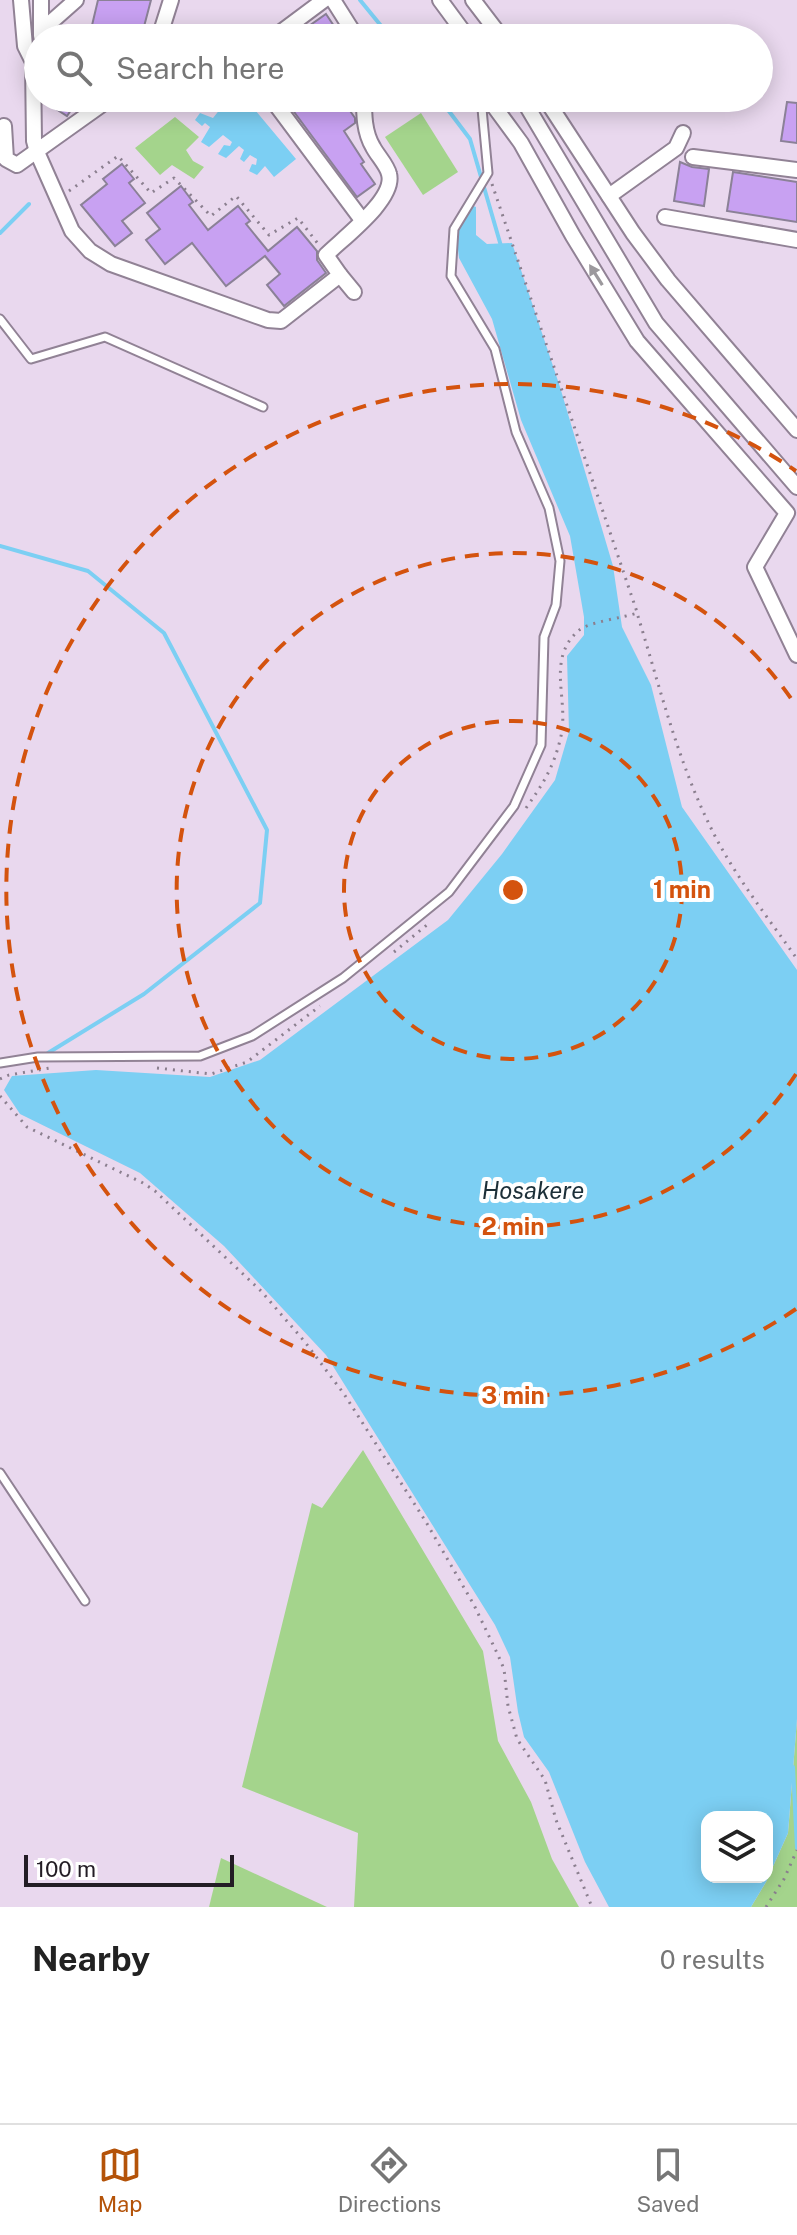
<!DOCTYPE html>
<html lang="en">
<head>
<meta charset="utf-8">
<style>
  body { margin:0; font-family:"Public Sans",sans-serif; background:#f2f2f2; color:#222 }
  .controls { position:absolute; right:24px; bottom:24px; display:grid; overflow:hidden; border-radius:16px; box-shadow:0 4px 20px #0003 }
  .controls button { width:72px; height:72px; display:grid; place-items:center; padding:0; border:0; border-bottom:2px solid #e0e0e0; background:#fff; color:#222; font:40px sans-serif }
  .scale { position:absolute; left:24px; bottom:20px; width:210px; box-sizing:border-box; padding-left:8px; border:4px solid #231d25; border-top:0; font-size:22px; line-height:28px; white-space:nowrap; color:#231d25; -webkit-text-stroke:6px #fff; paint-order:stroke }
  .list { margin:0; padding:0; list-style:none }
  h2 { display:flex; justify-content:space-between; align-items:center; height:104px; margin:0; padding:0 32px; font-size:34px }
  h2 small { font-size:26px; font-weight:400; color:#767676 }
  .icon { flex:none; width:44px; height:44px; fill:none; stroke:currentColor; stroke-width:2; stroke-linecap:round; stroke-linejoin:round }
  .map { position:relative; flex:none; width:797px; height:1907px; overflow:hidden }
  .search { position:absolute; background:#fff; box-shadow:0 4px 20px #0003; left:24px; right:24px; top:24px; height:88px; display:flex; align-items:center; gap:20px; box-sizing:border-box; padding:0 28px; border-radius:44px; color:#767676; font-size:30px }
  .sheet { height:216px; background:#fff }
  nav { display:flex; justify-content:space-around; align-items:center; box-sizing:border-box; height:112px; border-top:2px solid #e0e0e0; background:#fff; font-size:22px; color:#767676 }
  nav a { display:grid; justify-items:center; gap:4px }
  nav .on { color:#b45309 }
  .map>svg:first-child { display:block }
  .green { fill:#a4d48c }
  .water { fill:#7ccff3; fill-rule:evenodd }
  .lines { fill:none; stroke-linecap:round; stroke-linejoin:round }
  .stream { stroke:#7ccff3; stroke-width:4 }
  .building { fill:#c8a1f2; stroke:#8b8197; stroke-width:2 }
  .service-casing { stroke:#918295; stroke-width:11 }
  .minor-casing { stroke:#918295; stroke-width:18 }
  .path { stroke:#8b7f8f; stroke-width:3; stroke-dasharray:2 6; stroke-linecap:butt }
  .service { stroke:#fff; stroke-width:7 }
  .minor { stroke:#fff; stroke-width:14 }
  .oneway { fill:#9c999d }
  .ring { fill:none; stroke:#d4530e; stroke-width:4; stroke-dasharray:14 10 }
  .labels { text-anchor:middle; dominant-baseline:central; stroke-width:8; stroke-linejoin:round; paint-order:stroke }
  .water-label { font-size:24px; font-style:italic; fill:#1c2f38; stroke:#fff }
  .centre { fill:#d4530e; stroke:#fff; stroke-width:4 }
  .ring-label { font-size:24px; text-anchor:middle; font-weight:bold; fill:#d4530e; stroke:#fff; stroke-width:8; stroke-linejoin:round; paint-order:stroke }
</style>
</head>
<body>
<div class="map">
<svg width="797" height="1907" viewBox="0 0 797 1907">
  <rect width="100%" height="100%" fill="#e9d8ee"/>
  <!-- green -->
  <g class="green">
    <polygon points="421,113 458,172 423,195 385,137"/>
    <polygon points="175,117 199,137 186,150 193,161 204,167 194,179 172,165 160,175 135,148"/>
    <polygon points="363,1450 483,1651 498,1741 531,1802 552,1859 579,1907 354,1907 358,1833 242,1787 312,1503 322,1508"/>
    <polygon points="797,1719 797,1907 751,1907 766,1882 788,1833"/>
    <polygon points="221,1858 327,1907 209,1907"/>
  </g>
  <!-- water -->
  <g class="water">
    <polygon points="238,98 245,98 296,159 274,177 265,166 257,175 249,171 252,164 256,165 257,159 250,155 244,162 240,159 244,150 239,146 226,158 218,154 224,145 230,146 232,142 223,135 209,147 201,142 210,127 205,123 202,126 195,120 200,113 213,118 221,108 224,110"/>
    <path d="M471,205l5,2v28l11,9 25,-1 48,144 53,179 9,61 29,58 31,122 115,163v749l-9,114 -22,49 -15,25h-142l-24,-45 -36,-90 -25,-35 -6,-25 -8,-55 -15,-32 -169,-270 -102,-109 -84,-73 -120,-59 -16,-24 8,-14 84,-6 114,7 50,-17 188,-140 54,-66 53,-74 14,-48 -2,-76 17,-21v-18l-14,-81 -49,-116 -29,-101 -33,-61 -3,-26zM707,1817h60v60h-60z"/>
  </g>
  <g class="lines">
    <!-- stream -->
    <g class="stream">
      <polyline points="360,0 391,38"/>
      <polyline points="439,98 470,139 501,246"/>
      <polyline points="0,233 29,204"/>
      <polyline points="0,546 88,571 164,633 267,830 260,903 144,994 48,1053"/>
      <polyline points="793,1767 797,1848"/>
    </g>
  </g>
  <!-- building -->
  <g class="building">
    <polygon points="98,0 151,0 141,38 89,38"/>
    <polygon points="326,14 342,38 292,38"/>
    <polygon points="43,98 67,98 75,104 67,116 44,101"/>
    <polygon points="299,98 341,98 355,118 355,123 344,131 364,162 361,164 375,184 357,197 289,105"/>
    <polygon points="787,102 797,103 797,143 781,141"/>
    <polygon points="680,162 692,167 709,169 704,206 674,201"/>
    <polygon points="122,164 134,179 129,183 145,203 122,221 132,233 115,246 81,205 107,184 103,179"/>
    <polygon points="733,172 797,182 797,222 727,211"/>
    <polygon points="181,186 193,202 189,205 208,230 238,206 250,221 246,224 268,251 297,227 317,251 317,260 326,273 284,306 267,285 280,274 265,256 226,286 192,243 165,264 146,240 160,229 147,213"/>
  </g>
  <g class="lines">
    <!-- service casing -->
    <g class="service-casing">
      <g id="service">
        <polyline points="0,319 31,359 105,337 263,407"/>
        <polyline points="0,1063 38,1057 200,1056 252,1036 343,978 449,892 514,806 541,745 544,637 556,605 560,561 549,508 516,432 495,349 451,276 454,229 488,173 481,98"/>
        <polyline points="0,1473 85,1601"/>
      </g>
    </g>
    <!-- minor casing -->
    <g class="minor-casing">
      <g id="minor">
        <polyline points="21,0 25,46 33,62"/>
        <polyline points="333,0 357,38"/>
        <polyline points="440,0 468,38"/>
        <polyline points="473,0 502,38"/>
        <polyline points="41,31 76,0"/>
        <polyline points="41,36 41,0"/>
        <polyline points="159,38 171,0"/>
        <polyline points="273,38 324,0"/>
        <path d="M38,52l-5,10 1,79 3,11 35,79 18,20 21,13 157,56 13,1 59,-46 -14,-20c17,-17 70,-56 63,-81 -2,-9 -12,-19 -16,-27 -9,-15 -9,-33 -9,-49"/>
        <polyline points="271,98 362,220"/>
        <polyline points="488,98 521,143 573,236 637,341 787,513 755,567 797,655"/>
        <polyline points="522,98 656,323 797,487"/>
        <polyline points="545,98 633,233 668,280 797,430"/>
        <polyline points="4,126 6,159 17,165 111,98"/>
        <polyline points="693,157 797,170"/>
        <polyline points="609,196 676,148 683,133"/>
        <polyline points="665,217 797,240"/>
        <polyline points="340,275 354,292"/>
      </g>
    </g>
    <!-- path -->
    <g class="path">
      <polyline points="492,184 637,612"/>
      <polyline points="69,191 118,156 151,193 174,178 211,216 236,196 269,235 298,218 319,245"/>
      <path d="M526,808c17,-24 28,-41 35,-72 8,-37 -15,-76 17,-105 9,-9 45,-13 59,-18 22,71 40,146 73,213 23,48 57,90 87,133"/>
      <polyline points="394,952 428,924"/>
      <polyline points="157,1068 211,1074 247,1062 320,1006"/>
      <polyline points="0,1079 9,1075 50,1068"/>
      <polyline points="0,1096 27,1127 143,1183 155,1191 261,1291 305,1342 344,1394 426,1522 474,1605 498,1655 504,1669 508,1706 517,1739 545,1780 556,1820 592,1907"/>
      <polyline points="766,1907 784,1879 797,1850"/>
    </g>
    <!-- service -->
    <use href="#service" class="service"/>
    <!-- minor -->
    <use href="#minor" class="minor"/>
  </g>
  <!-- one-way arrows -->
  <defs><path id="oneway-solid" d="M-6-.8H1V-3.2L6.5 0L1 3.2V.8H-6Z" transform="scale(2)"/></defs>
  <use class="oneway" href="#oneway-solid" transform="translate(596 275) rotate(-122)"/>
  <!-- distance rings -->
  <g class="ring">
    <circle cx="513" cy="890" r="169"/>
    <path d="M796 1074A337 337 0 1 1 796 706"/>
    <path d="M796 1309A506 506 0 1 1 796 471"/>
  </g>
  <g class="labels">
    <!-- water labels -->
    <g class="water-label">
      <text x="533" y="1190">Hosakere</text>
    </g>
  </g>
  <circle cx="513" cy="890" r="12" class="centre"/>
  <g class="ring-label">
    <text x="682" y="898">1 min</text>
    <text x="513" y="1235">2 min</text>
    <text x="513" y="1404">3 min</text>
  </g>
</svg>
<div class="controls">
<button><svg class="icon" aria-label="layers" viewBox="0 0 24 24"><path d="M12 4l9 5-9 5-9-5zM3 14l9 5 9-5"/></svg></button>
</div>
<div class="scale">100 m</div>
<div class="search"><svg class="icon" aria-label="search" viewBox="0 0 24 24"><circle cx="10" cy="10" r="6"/><path d="M15 15l6 6"/></svg>Search here</div>
</div>
<section class="sheet">
<h2>Nearby<small>0 results</small></h2>
<ul class="list">
</ul>
</section>
<nav>
<a class="on"><svg class="icon" aria-label="map" viewBox="0 0 24 24"><path d="M3 6l6-2 6 2 6-2v14l-6 2-6-2-6 2zM9 4v14M15 6v14"/></svg>Map</a>
<a><svg class="icon" aria-label="directions" viewBox="0 0 24 24"><path d="M12 3l9 9-9 9-9-9zM9 14v-3h6M13 9l2 2-2 2"/></svg>Directions</a>
<a><svg class="icon" aria-label="saved" viewBox="0 0 24 24"><path d="M7 4h10v16l-5-4-5 4z"/></svg>Saved</a>
</nav>
</body>
</html>
